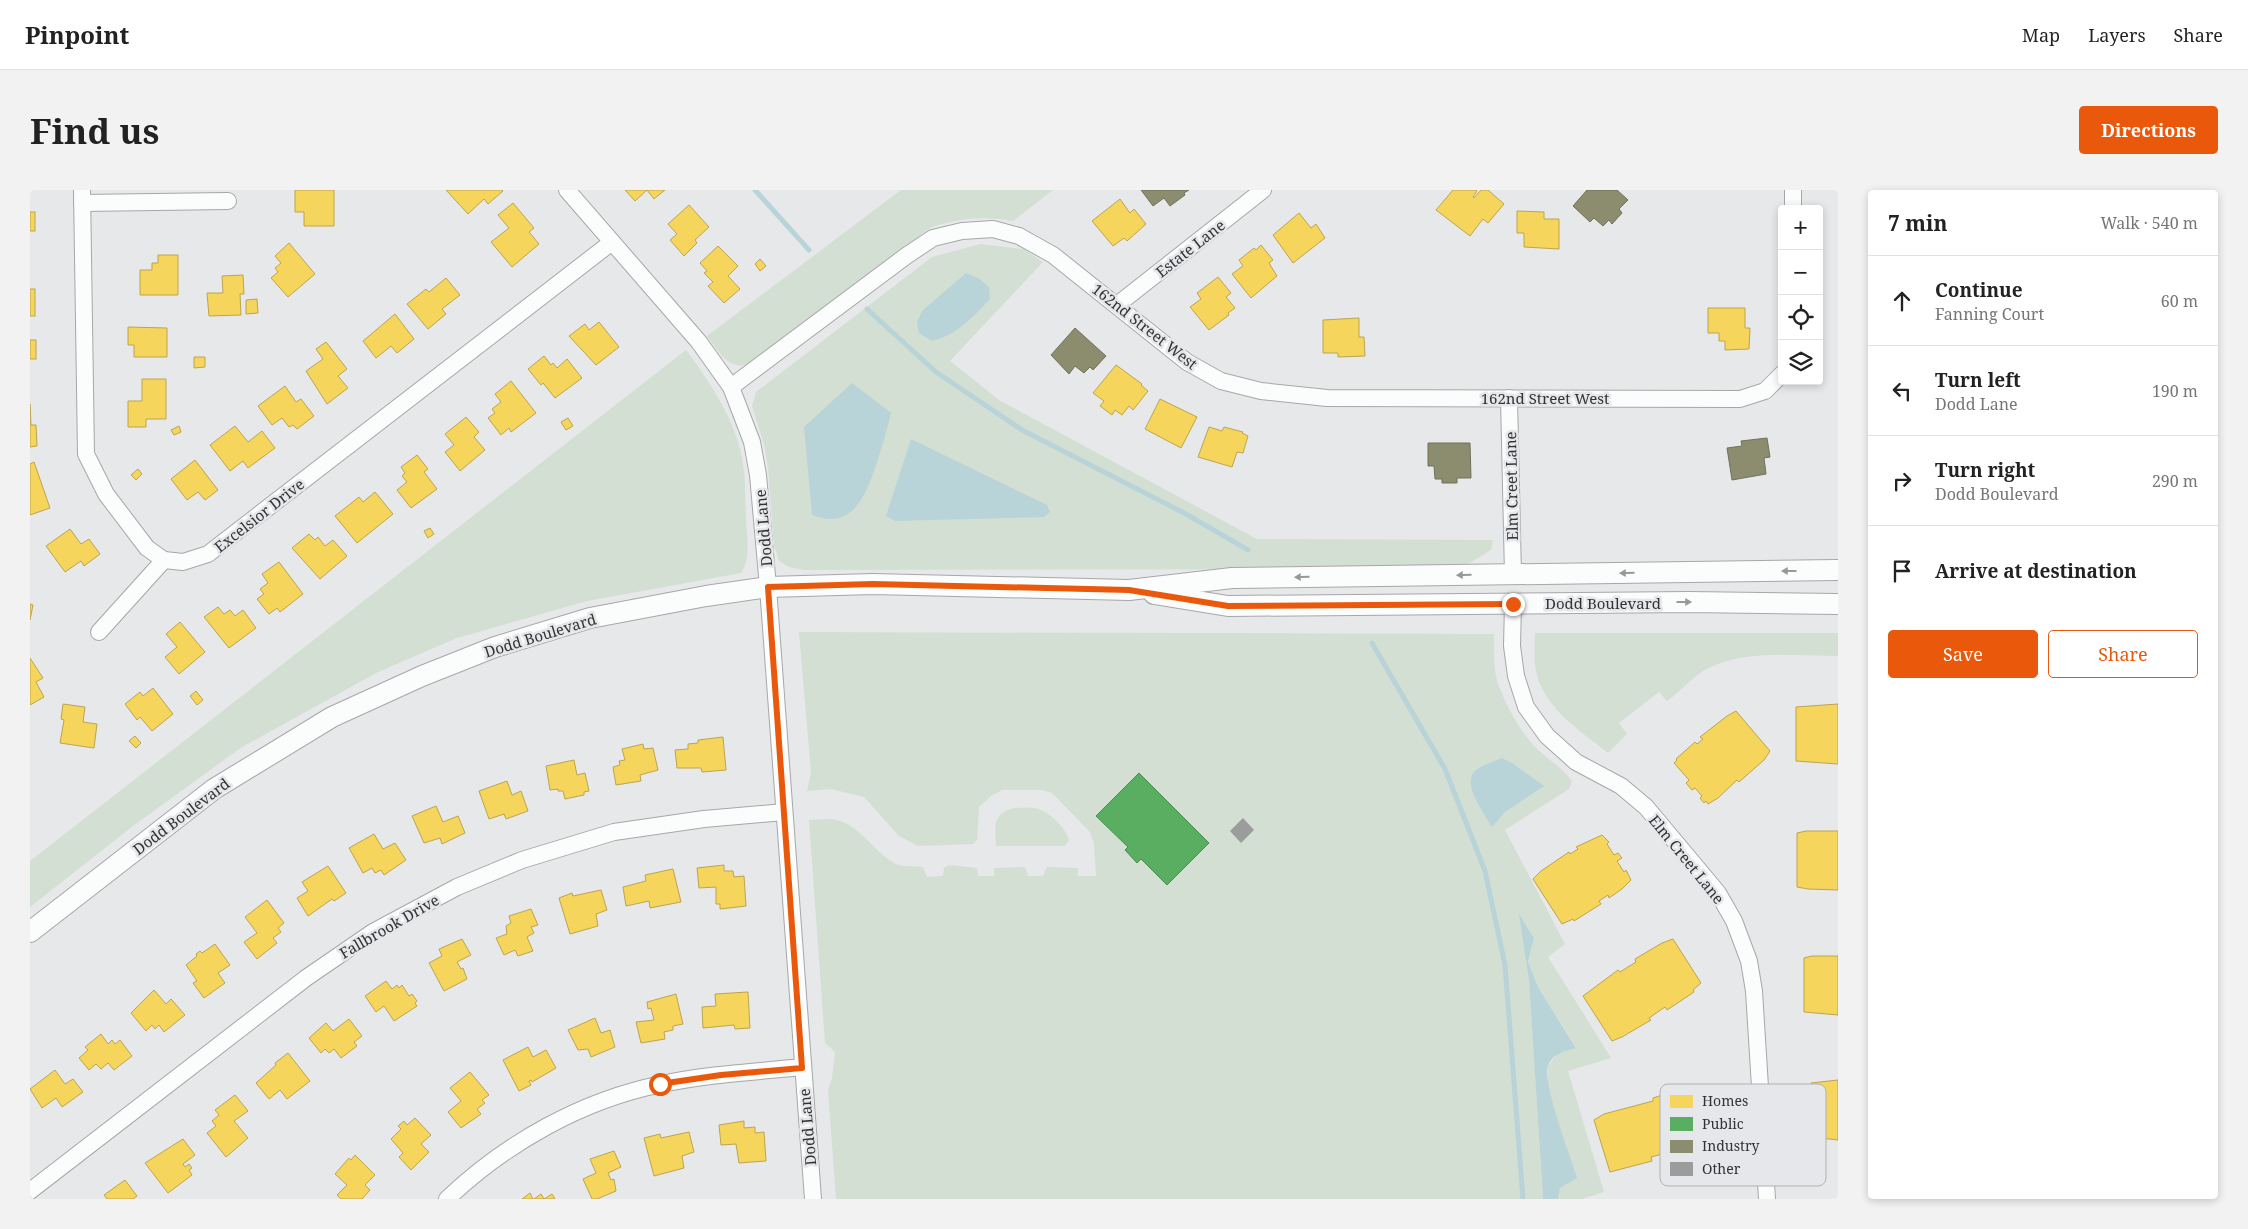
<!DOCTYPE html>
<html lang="en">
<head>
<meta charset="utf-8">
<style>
  body { margin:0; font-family:"Noto Serif",serif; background:#f2f2f2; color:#222 }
  .controls { position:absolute; right:15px; top:15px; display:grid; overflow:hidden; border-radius:5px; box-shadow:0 2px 8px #0003 }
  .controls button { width:45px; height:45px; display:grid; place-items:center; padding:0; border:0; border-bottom:1px solid #e0e0e0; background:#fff; color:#222; font:25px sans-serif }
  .stop { position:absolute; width:15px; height:15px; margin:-11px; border:4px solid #ea580c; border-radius:50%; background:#fff }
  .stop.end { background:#ea580c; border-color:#fff; box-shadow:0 1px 5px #0008 }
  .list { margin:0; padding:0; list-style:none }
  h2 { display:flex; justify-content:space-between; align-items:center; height:65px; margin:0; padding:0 20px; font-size:21px }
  h2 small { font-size:16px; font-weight:400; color:#767676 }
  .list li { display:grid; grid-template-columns:32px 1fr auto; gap:15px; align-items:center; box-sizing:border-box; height:90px; padding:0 20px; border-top:1px solid #e0e0e0 }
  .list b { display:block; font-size:19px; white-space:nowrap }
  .list p { margin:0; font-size:16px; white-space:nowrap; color:#767676 }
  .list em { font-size:16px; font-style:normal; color:#767676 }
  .actions { display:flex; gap:10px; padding:15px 20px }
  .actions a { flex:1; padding:11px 0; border:1px solid #ea580c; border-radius:5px; text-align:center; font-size:18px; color:#ea580c }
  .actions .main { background:#ea580c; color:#fff }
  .icon { flex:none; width:28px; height:28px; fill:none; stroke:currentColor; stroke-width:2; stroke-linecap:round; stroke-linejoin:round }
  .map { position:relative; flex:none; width:1808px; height:1009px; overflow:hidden; border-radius:5px }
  header { display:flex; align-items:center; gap:30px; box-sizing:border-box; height:70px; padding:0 25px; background:#fff; border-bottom:1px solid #e0e0e0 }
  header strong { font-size:24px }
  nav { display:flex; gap:28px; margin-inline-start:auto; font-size:18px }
  .intro { display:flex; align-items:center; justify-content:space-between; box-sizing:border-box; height:120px; padding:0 30px }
  h1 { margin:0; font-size:35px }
  .button { padding:12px 22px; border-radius:5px; background:#ea580c; color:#fff; font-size:18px; font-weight:700 }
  main { display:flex; gap:30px; padding:0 30px }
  aside { flex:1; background:#fff; border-radius:5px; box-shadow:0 2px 8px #0003 }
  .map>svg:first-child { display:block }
  .green { fill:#d3dfd2 }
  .water { fill:#b8d4d8 }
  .homes { fill:#f6d55c; stroke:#bca450 }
  .public { fill:#5aae61; stroke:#4e8954 }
  .industry { fill:#8c8c6e; stroke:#71715d }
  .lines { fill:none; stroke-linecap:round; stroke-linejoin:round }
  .stream { stroke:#b8d4d8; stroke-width:5 }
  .building { fill:#9b9c9c }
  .minor-casing { stroke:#a7a7a8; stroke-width:18 }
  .tertiary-casing { stroke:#a7a7a8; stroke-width:22 }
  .minor { stroke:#fbfcfc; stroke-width:16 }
  .tertiary { stroke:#fbfcfc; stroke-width:20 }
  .oneway { fill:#979898 }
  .route { stroke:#ea580c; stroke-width:6 }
  .labels { text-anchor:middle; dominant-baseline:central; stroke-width:5; stroke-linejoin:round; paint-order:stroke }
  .street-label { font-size:15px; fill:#333334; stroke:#e6e7ea }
  .key { fill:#e6e7ea; stroke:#b0b1b3; stroke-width:1 }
  .key-label { font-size:14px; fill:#333334 }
</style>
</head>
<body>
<header>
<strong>Pinpoint</strong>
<nav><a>Map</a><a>Layers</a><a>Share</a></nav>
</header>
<div class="intro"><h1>Find us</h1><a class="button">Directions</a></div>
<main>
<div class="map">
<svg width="1808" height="1009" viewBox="0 0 1808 1009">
  <rect width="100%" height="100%" fill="#e7e8e9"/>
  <!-- green -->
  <g class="green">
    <path d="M871,0h152l-40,31c-29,-5 -55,-3 -83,7l-182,136c-20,7 -30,-14 -41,-28z"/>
    <polygon points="950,54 993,59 1013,72 920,171 969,210 1227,349 1463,350 1461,360 1438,374 1319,379 774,380 759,377 749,371 744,355 738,277 734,254 722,216 726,202 902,67"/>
    <path d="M656,160c25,34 50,70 57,113 3,19 2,39 3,58 1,17 5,38 -5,52l-154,28 -130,37 -79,34 -136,75 -109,79 -103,81v-46z"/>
    <path d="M769,442l695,2c0,16 -1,34 4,50 8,21 21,46 37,63 12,12 27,20 37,34l-3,8 -64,41 60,114 -17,13 63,101 -43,13 36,121 -22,7h-24l2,-11 -12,-103v-19l9,-12 19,-7 -38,-60 -10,-25 6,-24 -14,-22 9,65 14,218h-707l-8,-109 4,-12 3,-26 -10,-9 -16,-223c8,0 19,-2 27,0 26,6 38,33 60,44 8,3 19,2 27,3l4,10 16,-1 1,-8 5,-3 28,3 1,8h16v-8l31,-1 3,9h15l4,-9 31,1v8h18l-2,-32 -4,-12 -38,-39 -9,-3h-41l-11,6 -12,11 -2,33 -4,4 -55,2 -19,-10 -35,-39 -33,-8 -24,2 4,-19z"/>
    <path d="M1505,443h303v23c-40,0 -93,-7 -129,12 -16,7 -27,23 -42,33l-8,-9 -40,31 8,11 -19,19c-29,-23 -68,-47 -73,-88 -1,-10 0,-22 0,-32z"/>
    <path d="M984,618c6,0 14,-1 20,0 14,2 31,19 35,32l-4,6h-69c-1,-19 -4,-32 18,-38z"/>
  </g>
  <!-- water -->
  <g class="water">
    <path d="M936,83l12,5 11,9 1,12c-17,18 -33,36 -58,42l-13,-8 -2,-11 5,-11z"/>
    <path d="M822,193l39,30c-4,17 -9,33 -14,49 -11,33 -24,69 -65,53l-8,-88z"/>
    <polygon points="881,249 1017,315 1020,322 1014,327 865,331 856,326"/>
    <path d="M1472,568l10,5 32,23 -39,26 -13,15c-7,-13 -32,-44 -16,-57 6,-5 18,-8 26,-12z"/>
    <path d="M1489,724l15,24 -6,24 10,25 38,61c-11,3 -24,6 -28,18 -6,18 23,91 29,112l-17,10 -2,11h-15l-14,-218z"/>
  </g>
  <!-- homes -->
  <g class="homes">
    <polygon points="265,0 304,0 304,36 274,36 274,22 265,22"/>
    <polygon points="416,0 471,0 473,1 458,14 454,9 438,24"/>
    <polygon points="595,0 635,0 624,9 617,0 605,11"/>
    <polygon points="1423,0 1446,0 1447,1 1443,7 1444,8 1451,0 1458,0 1474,14 1458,33 1453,29 1440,46 1406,20"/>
    <polygon points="1090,9 1100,23 1104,19 1116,34 1097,51 1094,48 1083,56 1062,31"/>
    <polygon points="483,13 504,38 499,42 509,54 482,77 461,52 479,38 468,25"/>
    <polygon points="659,15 679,37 665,50 667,53 654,66 640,50 647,44 638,34"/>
    <polygon points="1487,21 1514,22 1514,29 1529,29 1529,59 1494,57 1494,43 1487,43"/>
    <rect x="0" y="22" width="5" height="19"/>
    <polygon points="1269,23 1281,38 1286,34 1295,48 1263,73 1243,45"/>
    <polygon points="259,53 285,84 258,107 241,88 248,82 245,78 251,73 245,66"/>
    <polygon points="1231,55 1243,70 1239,73 1247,86 1221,108 1202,84 1213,76 1209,70 1224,58 1226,60"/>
    <polygon points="688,56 708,76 698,86 710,99 694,113 678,96 683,92 674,83 677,81 670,73"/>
    <polygon points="128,65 148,65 148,105 110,105 110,80 122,80 122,73 128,73"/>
    <polygon points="730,69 736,76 730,81 725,74"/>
    <polygon points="213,85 214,104 210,104 211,125 179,126 177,103 193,103 192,86"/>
    <polygon points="1188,87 1201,103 1196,107 1205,118 1198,123 1199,125 1179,140 1160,117 1171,109 1167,103"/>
    <polygon points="416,88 430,105 412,119 416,124 398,139 377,114 396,99 399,102"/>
    <rect x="0" y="99" width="5" height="27"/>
    <polygon points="227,109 228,123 216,124 216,110"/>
    <polygon points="1678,118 1715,118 1715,138 1720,138 1719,159 1695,160 1695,151 1689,151 1689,143 1678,143"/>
    <polygon points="365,124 384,149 367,163 361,156 346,168 333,151"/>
    <polygon points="1329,128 1329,147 1334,147 1335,166 1308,167 1308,163 1293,163 1293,130"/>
    <polygon points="569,132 589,157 566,175 539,146 555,134 559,140"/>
    <polygon points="98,137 137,138 137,167 104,167 104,155 98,155"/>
    <rect x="0" y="150" width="6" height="19"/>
    <polygon points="296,152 317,179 308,186 318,198 297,214 276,181 293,169 286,159"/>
    <polygon points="514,166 521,175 523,173 527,178 537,169 552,188 525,208 513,193 511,195 498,179"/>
    <polygon points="164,167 175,167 175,177 164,178"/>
    <polygon points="1086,175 1112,194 1111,195 1118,201 1103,220 1099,216 1092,225 1085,220 1082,225 1070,216 1074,211 1063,203"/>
    <polygon points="112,189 136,189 136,229 116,229 116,237 98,237 98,211 112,211"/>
    <polygon points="481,191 506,223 481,242 479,238 471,245 458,228 465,223 462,219 471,212 465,204"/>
    <polygon points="255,196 266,212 271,209 284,226 267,239 263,235 259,237 252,228 242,235 228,216"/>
    <polygon points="1130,209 1167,227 1151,258 1115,239"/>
    <polygon points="0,214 1,235 6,235 7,256 0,257"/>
    <polygon points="436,227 449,242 444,247 455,260 430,281 415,262 424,255 415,244"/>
    <polygon points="538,228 543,236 536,240 531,232"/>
    <polygon points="149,236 151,242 144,245 141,240"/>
    <polygon points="205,236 218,252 232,241 245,258 218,278 213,271 200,281 180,255"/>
    <polygon points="1179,237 1192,241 1194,237 1213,242 1212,243 1218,246 1213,263 1207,262 1202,277 1168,267"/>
    <polygon points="387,265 398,279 394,282 407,299 381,318 367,300 377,292 372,286 375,283 371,277"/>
    <polygon points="165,270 188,300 175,310 168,302 157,310 141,289"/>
    <polygon points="4,272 20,318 0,325 0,274"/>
    <polygon points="108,279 112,284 106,290 101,285"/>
    <polygon points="345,302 363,324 327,353 305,326 329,307 333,312"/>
    <polygon points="400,338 404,344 398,348 394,341"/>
    <polygon points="40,339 51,354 59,349 70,364 54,376 51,371 35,382 16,356"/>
    <polygon points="279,344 285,350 288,347 295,356 303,350 317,366 290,389 262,358"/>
    <polygon points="249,372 273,404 250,422 247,418 239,424 227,409 234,404 230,399 238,393 232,384"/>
    <polygon points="0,414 3,415 0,430"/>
    <polygon points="188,417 194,424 200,420 205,426 213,420 226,438 199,458 174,427"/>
    <polygon points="150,432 175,462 149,484 135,467 147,457 136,444"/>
    <polygon points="0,468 13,488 6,492 14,507 0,515"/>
    <polygon points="123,498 143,524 122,541 110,527 107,530 95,514 110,502 113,506"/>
    <polygon points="166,501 173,510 167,515 160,506"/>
    <polygon points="33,514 55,517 53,532 67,534 64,558 30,553 34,530 31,529"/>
    <polygon points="1808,514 1808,574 1766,571 1766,517"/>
    <polygon points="1706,521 1740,561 1734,570 1709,592 1707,590 1688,608 1678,614 1676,611 1674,613 1670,608 1672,606 1665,598 1662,600 1656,593 1659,590 1644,573 1647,570 1646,569 1665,552 1667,554 1673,549 1670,547 1697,526"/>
    <polygon points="105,546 111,553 106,558 99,551"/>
    <polygon points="693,547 696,580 672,582 671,578 647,578 645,560 658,559 658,554 668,553 668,550"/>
    <polygon points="613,554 614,559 623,558 628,580 610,585 611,591 586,595 583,577 590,575 589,571 595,570 592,559"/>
    <polygon points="544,570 547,585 555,583 559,601 554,602 554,605 535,609 533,601 528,601 528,599 520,600 516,576"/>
    <polygon points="477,591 482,605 491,601 498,621 476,629 474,624 459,629 449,601"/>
    <polygon points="406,616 413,632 428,626 435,643 412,654 410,648 394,653 382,626"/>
    <polygon points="1776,641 1808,641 1808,700 1778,699 1767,697 1767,643"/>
    <polygon points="344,644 353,659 365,653 376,670 354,685 351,680 345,683 342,678 333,683 319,658"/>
    <polygon points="1572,645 1579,652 1577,654 1584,665 1588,663 1592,668 1587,671 1594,682 1596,680 1601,690 1592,699 1579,708 1578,705 1569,711 1571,714 1544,731 1543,729 1532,734 1503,689 1511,681 1539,662 1540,664 1548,659 1546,657"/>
    <polygon points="694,675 694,681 703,681 704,687 714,686 716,716 690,719 690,714 686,714 686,697 669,698 667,678"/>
    <polygon points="298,676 316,703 304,711 302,709 278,726 267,708 278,701 272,692"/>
    <polygon points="643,679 651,712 620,718 619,711 596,716 593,697 616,691 615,685"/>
    <polygon points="571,700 577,720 566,724 568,736 540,744 529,708 542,703 543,706"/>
    <polygon points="237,710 254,733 248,738 251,742 243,748 247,753 227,769 214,752 227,743 215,727"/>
    <polygon points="501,719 508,735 501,737 504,743 497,747 503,761 488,766 485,760 474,765 466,748 477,744 476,736 481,733 479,726"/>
    <polygon points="432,749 441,765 427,772 431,779 433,778 437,789 414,801 399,773 412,766 409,759"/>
    <polygon points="1643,749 1671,793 1663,800 1664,802 1637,820 1635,817 1619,828 1621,830 1592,847 1582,851 1553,806 1588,780 1590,782 1606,772 1605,769 1632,753"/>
    <polygon points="185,754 200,775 188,783 195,793 174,808 163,793 167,791 156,775 167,766 166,764 170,761 172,763"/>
    <polygon points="1782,766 1808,766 1808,825 1774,822 1774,768"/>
    <polygon points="356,791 362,799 367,795 369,798 372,795 379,806 382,804 387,811 385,813 387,816 364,831 354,816 346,822 335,806"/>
    <polygon points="124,800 136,814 141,809 155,825 134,842 129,835 125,839 122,835 116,841 101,823"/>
    <polygon points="718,802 720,838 705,839 704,835 673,838 672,817 686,816 685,804"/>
    <polygon points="646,804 653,834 643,836 643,840 634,842 635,849 611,853 606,832 624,830 621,818 618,819 617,812"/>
    <polygon points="565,828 571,843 580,840 585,857 561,867 558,859 548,860 538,840"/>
    <polygon points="319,829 332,846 324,852 327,856 311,868 304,859 299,863 295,859 291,863 279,848 296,833 303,841"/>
    <polygon points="71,844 78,854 82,850 85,854 90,850 102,866 84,880 78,873 71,879 66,874 59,880 49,868 58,860 55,857"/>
    <polygon points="498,857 503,867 516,860 526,878 502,892 501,890 499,891 501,895 489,901 473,870"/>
    <polygon points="258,863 280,891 257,909 250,900 239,909 226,893 246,875 245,873"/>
    <polygon points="25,880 35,894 43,889 53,902 32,917 26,908 12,918 0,899"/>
    <polygon points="440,882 459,905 452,910 455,913 447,919 451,924 431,938 418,922 431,911 420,898"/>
    <polygon points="1808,890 1808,950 1781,947 1781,893"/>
    <polygon points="1654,898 1655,901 1665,898 1667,900 1673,921 1677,920 1679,927 1674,928 1677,939 1681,938 1683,944 1680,945 1681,949 1640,965 1640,962 1621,967 1622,971 1580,982 1564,930 1574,924 1623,911 1623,908"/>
    <polygon points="205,905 218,921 204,931 218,948 196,967 177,943 186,936 182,931 189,925 185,920"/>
    <polygon points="385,928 401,945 391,954 399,962 381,980 369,967 373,963 361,949 371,939 368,936 374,931 377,935"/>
    <polygon points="714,931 714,938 725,937 725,943 734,942 736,971 709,973 706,954 691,955 689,935"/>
    <polygon points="659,942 664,962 652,966 654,978 624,986 614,948 630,944 631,948"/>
    <polygon points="153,949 165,965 153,974 155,977 159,974 162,978 159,980 162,985 138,1003 115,973"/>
    <polygon points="584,961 591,977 578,983 581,990 584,989 586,1001 567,1009 562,1009 553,989 566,983 560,969"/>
    <polygon points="325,965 345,985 335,995 340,1000 332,1009 311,1009 307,1005 317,995 305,984 319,968 321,970"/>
    <polygon points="95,990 107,1006 103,1009 77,1009 74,1005"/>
    <polygon points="500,1003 503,1009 492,1009"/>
    <polygon points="511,1004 514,1009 504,1009"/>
    <polygon points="522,1004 525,1009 514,1009"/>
  </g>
  <!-- public -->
  <polygon class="public" points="1109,583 1179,653 1137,695 1111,669 1107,673 1095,660 1098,657 1066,626"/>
  <!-- industry -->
  <g class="industry">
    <polygon points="1111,0 1159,0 1154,3 1155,5 1140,16 1134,8 1123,16"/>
    <polygon points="1557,0 1587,0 1598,10 1589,19 1592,23 1582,34 1579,30 1573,36 1564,28 1560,32 1543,16"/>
    <polygon points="1045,138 1076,166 1063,180 1060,177 1054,183 1045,176 1039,184 1021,165"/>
    <polygon points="1737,248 1740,267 1734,268 1736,284 1702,290 1697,258 1712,256 1711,251"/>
    <polygon points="1398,253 1440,253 1441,288 1427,288 1427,293 1412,293 1412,289 1405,289 1404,276 1398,276"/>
  </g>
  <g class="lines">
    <!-- stream -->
    <g class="stream">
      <polyline points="725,0 779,60"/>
      <polyline points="837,119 906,182 992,240 1156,324 1218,360"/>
      <polyline points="1342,453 1415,579 1455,681 1475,775 1493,1009"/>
    </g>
  </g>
  <!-- building -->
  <polygon class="building" points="1213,628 1224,640 1211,653 1200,641"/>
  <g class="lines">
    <!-- minor casing -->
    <g class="minor-casing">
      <g id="minor">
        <polyline points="52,0 56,264 76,304 117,358 134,370 153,372 178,364 582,52"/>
        <polyline points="537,0 669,152 701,197 722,252 728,285 738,397 783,1009"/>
        <polyline points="52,13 198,11"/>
        <polyline points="1763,19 1763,0"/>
        <polyline points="1087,115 1233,0"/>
        <polyline points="701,197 876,66 903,48 932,41 963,39 989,46 1023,65 1157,172 1191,191 1231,201 1297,208 1710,209 1735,201 1752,184"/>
        <polyline points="1479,208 1483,385"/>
        <polyline points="1483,414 1482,456 1486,486 1496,517 1517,546 1546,572 1591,596 1616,617 1688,703 1704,731 1719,771 1724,801 1737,1009"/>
        <polyline points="69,442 134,370"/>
        <polyline points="0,1001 276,788 343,742 427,697 492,670 584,642 674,629 754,622"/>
        <path d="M417,1009c59,-56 135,-99 215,-115 46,-10 93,-12 140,-17"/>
      </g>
    </g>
    <!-- tertiary casing -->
    <g class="tertiary-casing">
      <g id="tertiary">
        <polyline points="1124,404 1198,416 1659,412 1808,414"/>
        <polyline points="0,742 184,599 302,527 392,486 465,457 560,428 676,406 738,397 843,394 1099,400 1202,388 1808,380"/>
      </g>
    </g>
    <!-- minor -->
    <use href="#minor" class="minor"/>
    <!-- tertiary -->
    <use href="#tertiary" class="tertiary"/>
  </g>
  <!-- one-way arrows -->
  <defs><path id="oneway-solid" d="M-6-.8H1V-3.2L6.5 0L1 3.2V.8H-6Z" transform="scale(1.25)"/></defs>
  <g class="oneway">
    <use href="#oneway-solid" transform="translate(1759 381) rotate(180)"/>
    <use href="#oneway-solid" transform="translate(1597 383) rotate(179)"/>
    <use href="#oneway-solid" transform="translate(1434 385) rotate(179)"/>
    <use href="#oneway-solid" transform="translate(1272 387) rotate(179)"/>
    <use href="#oneway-solid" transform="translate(1654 412)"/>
  </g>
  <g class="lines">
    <!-- route -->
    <polyline class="route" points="630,894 691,885 772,878 738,397 843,394 1099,400 1198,416 1483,414"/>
  </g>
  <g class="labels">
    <!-- street labels -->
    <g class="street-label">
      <text transform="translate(1160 58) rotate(-38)">Estate Lane</text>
      <text transform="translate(1115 136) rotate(38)">162nd Street West</text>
      <text x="1515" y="208">162nd Street West</text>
      <text transform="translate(1481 296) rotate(-91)">Elm Creet Lane</text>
      <text transform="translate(229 325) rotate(-38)">Excelsior Drive</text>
      <text transform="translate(733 338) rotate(-95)">Dodd Lane</text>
      <text x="1573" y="413">Dodd Boulevard</text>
      <text transform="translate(510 445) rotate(-17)">Dodd Boulevard</text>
      <text transform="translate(151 626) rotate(-37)">Dodd Boulevard</text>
      <text transform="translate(1657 669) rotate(51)">Elm Creet Lane</text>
      <text transform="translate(359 736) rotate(-30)">Fallbrook Drive</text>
      <text transform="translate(777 937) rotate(-95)">Dodd Lane</text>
    </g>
  </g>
  <!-- legend -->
  <rect x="1630" y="894" width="166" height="102" rx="8" class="key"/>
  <rect x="1640" y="905" width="23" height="13" fill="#f6d55c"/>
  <rect x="1640" y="927" width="23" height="14" fill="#5aae61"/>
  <rect x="1640" y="950" width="23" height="13" fill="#8c8c6e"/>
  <rect x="1640" y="972" width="23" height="14" fill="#9b9c9c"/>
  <g class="key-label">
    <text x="1672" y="916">Homes</text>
    <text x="1672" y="939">Public</text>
    <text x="1672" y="961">Industry</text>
    <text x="1672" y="984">Other</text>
  </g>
</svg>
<div class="controls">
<button>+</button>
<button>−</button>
<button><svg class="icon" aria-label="locate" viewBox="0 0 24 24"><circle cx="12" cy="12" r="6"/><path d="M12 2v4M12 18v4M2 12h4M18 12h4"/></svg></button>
<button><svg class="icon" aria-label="layers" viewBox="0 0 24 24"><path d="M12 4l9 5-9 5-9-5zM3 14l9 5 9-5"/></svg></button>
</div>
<div class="stop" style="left:630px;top:894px"></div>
<div class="stop end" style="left:1483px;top:414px"></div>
</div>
<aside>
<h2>7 min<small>Walk · 540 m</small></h2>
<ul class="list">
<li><svg class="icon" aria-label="ahead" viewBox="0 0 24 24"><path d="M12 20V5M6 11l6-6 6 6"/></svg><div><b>Continue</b><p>Fanning Court</p></div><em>60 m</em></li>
<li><svg class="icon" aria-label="left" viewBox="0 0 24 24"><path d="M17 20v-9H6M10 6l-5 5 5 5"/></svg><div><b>Turn left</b><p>Dodd Lane</p></div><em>190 m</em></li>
<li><svg class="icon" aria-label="right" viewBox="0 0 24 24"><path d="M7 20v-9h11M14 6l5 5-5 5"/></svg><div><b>Turn right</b><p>Dodd Boulevard</p></div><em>290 m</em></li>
<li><svg class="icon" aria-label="arrive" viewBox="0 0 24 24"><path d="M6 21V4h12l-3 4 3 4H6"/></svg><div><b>Arrive at destination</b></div></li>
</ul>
<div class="actions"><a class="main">Save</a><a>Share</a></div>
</aside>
</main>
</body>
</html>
